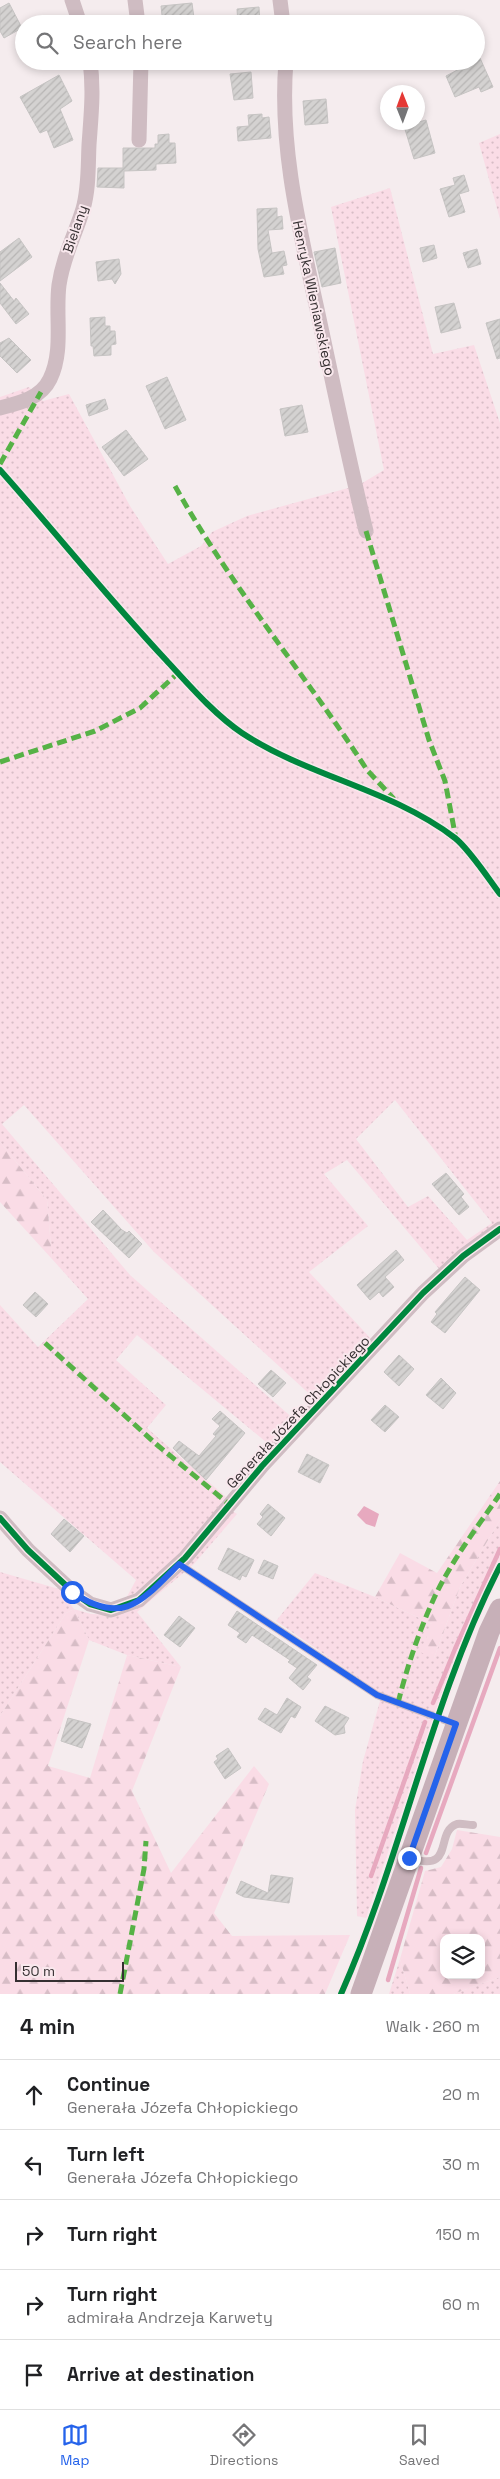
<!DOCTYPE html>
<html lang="en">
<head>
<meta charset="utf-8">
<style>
  body { margin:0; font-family:"Space Grotesk",sans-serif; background:#f6f6f6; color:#202124 }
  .controls { position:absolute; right:15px; bottom:15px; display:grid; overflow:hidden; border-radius:10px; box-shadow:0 2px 8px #0003 }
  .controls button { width:45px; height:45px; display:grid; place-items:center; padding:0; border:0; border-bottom:1px solid #e0e0e0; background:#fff; color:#202124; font:25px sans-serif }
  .compass { position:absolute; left:380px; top:85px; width:45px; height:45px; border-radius:50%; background:#fff; box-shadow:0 2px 8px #0003; rotate:359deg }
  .scale { position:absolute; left:15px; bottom:12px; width:109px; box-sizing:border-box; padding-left:5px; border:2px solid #352f31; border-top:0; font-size:14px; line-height:18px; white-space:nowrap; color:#352f31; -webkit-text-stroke:4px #f9e8ed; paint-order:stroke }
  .stop { position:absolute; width:15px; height:15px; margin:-11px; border:4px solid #2563eb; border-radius:50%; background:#fff }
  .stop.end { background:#2563eb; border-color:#fff; box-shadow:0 1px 5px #0008 }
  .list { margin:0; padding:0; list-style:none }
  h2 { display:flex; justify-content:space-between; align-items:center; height:65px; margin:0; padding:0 20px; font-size:21px }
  h2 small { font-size:16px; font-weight:400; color:#757577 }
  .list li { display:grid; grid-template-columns:32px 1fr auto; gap:15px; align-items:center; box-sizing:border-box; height:70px; padding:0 20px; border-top:1px solid #e0e0e0 }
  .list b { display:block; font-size:19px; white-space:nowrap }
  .list p { margin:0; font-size:16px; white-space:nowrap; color:#757577 }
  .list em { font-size:16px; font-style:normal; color:#757577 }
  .icon { flex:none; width:28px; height:28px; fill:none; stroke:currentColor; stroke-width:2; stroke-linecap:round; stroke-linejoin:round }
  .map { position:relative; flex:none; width:500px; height:1994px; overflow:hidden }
  .search { position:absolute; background:#fff; box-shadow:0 2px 8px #0003; left:15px; right:15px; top:15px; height:55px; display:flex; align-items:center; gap:12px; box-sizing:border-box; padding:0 18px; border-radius:28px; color:#757577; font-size:19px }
  .sheet { height:415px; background:#fff }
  nav { display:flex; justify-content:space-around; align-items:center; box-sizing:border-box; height:70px; border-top:1px solid #e0e0e0; background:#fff; font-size:14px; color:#757577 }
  nav a { display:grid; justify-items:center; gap:2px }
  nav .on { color:#2563eb }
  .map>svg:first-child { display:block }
  .green { fill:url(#green-dots); fill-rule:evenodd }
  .forest { fill:url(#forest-firs); fill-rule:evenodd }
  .water { fill:#e7a9bf }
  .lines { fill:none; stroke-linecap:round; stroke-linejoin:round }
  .stream { stroke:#e7a9bf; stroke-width:4.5 }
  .building { fill:url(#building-hatch); stroke:#c6c4c3 }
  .service { stroke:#cfbcc2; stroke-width:8 }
  .minor { stroke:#cfbcc2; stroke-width:15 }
  .secondary { stroke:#c7b0b8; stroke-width:21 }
  .quiet { stroke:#56b246; stroke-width:5; stroke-dasharray:10 5; stroke-linecap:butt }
  .cycleway-casing { stroke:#f9e8ed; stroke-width:9 }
  .cycleway { stroke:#00873e; stroke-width:6 }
  .route { stroke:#2563eb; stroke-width:6 }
  .labels { text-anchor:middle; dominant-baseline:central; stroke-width:4; stroke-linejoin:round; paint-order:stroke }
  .street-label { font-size:14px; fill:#352f31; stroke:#f9e8ed }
</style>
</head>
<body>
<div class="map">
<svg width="500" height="1994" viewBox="0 0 500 1994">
  <defs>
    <pattern id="green-dots" width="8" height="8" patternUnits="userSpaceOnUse" patternTransform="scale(1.25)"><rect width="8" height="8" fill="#fadce6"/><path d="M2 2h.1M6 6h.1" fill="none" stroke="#d7bdc6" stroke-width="1.8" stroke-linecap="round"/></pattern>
    <pattern id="forest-firs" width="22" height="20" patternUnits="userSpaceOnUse" patternTransform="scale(1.25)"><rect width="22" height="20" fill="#fadce6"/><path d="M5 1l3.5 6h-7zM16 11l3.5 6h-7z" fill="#d7bdc6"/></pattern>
    <pattern id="building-hatch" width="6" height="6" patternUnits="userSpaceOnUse" patternTransform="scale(1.25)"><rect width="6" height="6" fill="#d4d2d1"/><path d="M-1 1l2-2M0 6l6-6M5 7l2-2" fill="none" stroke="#b7b5b4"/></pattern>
  </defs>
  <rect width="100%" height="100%" fill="#f5ecee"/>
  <!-- green -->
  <g class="green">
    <polygon points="500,134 500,219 479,143"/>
    <path d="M390,188l43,166 41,-9 26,78v801l-60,46 -93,-110 -23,14 44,52 -59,46 64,69 -57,59 -162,-148 -130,-147 -22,19 128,151 166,146 -24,26 -135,-112 -21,25 50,45 -19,23 79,69 -6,6 17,11 -43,50 -57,48 44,55 -54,-12 -38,-15 -15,-31 -8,4 -66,103v-144l59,17 15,20 17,5 26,1 19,-35 -136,-118v-157l38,42 50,-48 -36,-40 -5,-59 -47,-58v-745l29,-10 14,14 26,-7 61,112 38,58 33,-18 11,-14 35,-16 112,-31 25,-15 -53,-263zM395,1100l97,123 -25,17 -39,-44 -20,11 -52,-68z"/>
    <polygon points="500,1520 500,1561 465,1632 436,1709 366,1918 357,1916 355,1810 363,1761 382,1694 276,1621 315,1573 375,1597 432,1624 434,1658 460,1587"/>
    <polygon points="400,1959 410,1994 389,1994"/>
    <polygon points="500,1977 500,1994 453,1994"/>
  </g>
  <!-- forest -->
  <g class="forest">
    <polygon points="0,1142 47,1200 52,1259 0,1202"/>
    <polygon points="500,1481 500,1520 460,1587 434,1658 420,1652 432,1624 375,1597 400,1553 437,1573"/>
    <polygon points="74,1609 89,1640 48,1766 90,1778 127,1655 181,1667 132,1791 171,1873 254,1766 269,1784 214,1913 232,1936 350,1935 325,1994 0,1994 0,1716 66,1613"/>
    <path d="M457,1830l43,7v140l-47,17h-43l-10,-35 25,-88 16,-4 11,-18zM444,1938h37v37h-37z"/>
  </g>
  <!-- water -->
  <polygon class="water" points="364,1506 379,1514 375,1527 366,1524 357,1515"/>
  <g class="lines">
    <!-- stream -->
    <g class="stream">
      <polyline points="433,1703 455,1649 500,1549"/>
      <polyline points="426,1853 500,1648"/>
      <polyline points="371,1876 425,1722"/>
      <polyline points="388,1980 421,1868"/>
    </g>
  </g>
  <!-- building -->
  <g class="building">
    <polygon points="9,3 22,28 4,38 0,31 0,8"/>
    <polygon points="192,3 194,18 185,20 185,24 163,24 161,6"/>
    <polygon points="259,7 260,24 238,24 237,9"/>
    <polygon points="480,58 493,87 481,92 479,87 455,97 446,76"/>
    <polygon points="251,72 253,98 234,100 230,74"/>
    <polygon points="59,75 72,101 60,109 73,140 54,148 47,130 40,133 20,97"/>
    <polygon points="326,99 328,123 305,125 303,101"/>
    <polygon points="262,114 262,118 269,117 271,138 238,141 237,127 249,126 248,115"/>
    <polygon points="426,120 435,153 414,159 404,126"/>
    <polygon points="169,134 169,143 175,143 176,163 156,164 156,170 124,171 124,188 97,187 98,168 123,168 123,148 155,148 155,144 158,144 158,135"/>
    <polygon points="464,175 469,191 459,194 465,212 449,217 440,189 455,185 453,178"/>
    <polygon points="277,208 277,217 282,216 283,229 268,230 272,253 284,251 287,265 282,266 284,274 264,277 258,249 257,209"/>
    <polygon points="19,238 32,257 0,281 0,252"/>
    <polygon points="434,245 437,258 423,262 420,248"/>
    <polygon points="335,248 341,283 322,287 314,252"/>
    <polygon points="477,249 481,264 468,268 463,253"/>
    <polygon points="119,259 121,274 115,284 112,279 98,281 96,262"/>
    <polygon points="0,283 14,301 16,298 29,314 16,324 0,303"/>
    <polygon points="454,303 461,328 441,333 435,307"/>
    <polygon points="105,317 105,326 110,326 110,331 115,331 116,344 111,345 111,355 94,356 93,346 91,346 90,318"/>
    <polygon points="500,319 500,358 497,359 486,323"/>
    <polygon points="9,338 31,360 17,373 0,356 0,343"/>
    <polygon points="167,377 186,420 165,429 146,386"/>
    <polygon points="105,399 108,409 89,416 86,405"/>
    <polygon points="302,405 308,432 285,436 280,409"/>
    <polygon points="126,430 148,459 124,476 102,447"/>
    <polygon points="446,1173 464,1194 461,1197 469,1207 459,1215 432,1184"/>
    <polygon points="103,1210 122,1230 127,1233 129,1231 142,1244 129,1258 91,1222"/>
    <polygon points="396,1250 404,1260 385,1277 394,1287 383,1297 379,1292 370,1300 357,1285"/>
    <polygon points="465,1277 480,1290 445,1333 431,1322 437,1314 435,1312"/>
    <polygon points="35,1292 48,1304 36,1317 23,1305"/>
    <polygon points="399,1355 414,1369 399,1386 384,1372"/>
    <polygon points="271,1370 286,1383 273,1397 258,1384"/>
    <polygon points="441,1378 456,1393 443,1409 426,1395"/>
    <polygon points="385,1405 399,1417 385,1432 371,1420"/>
    <polygon points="220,1411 245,1433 206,1480 173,1448 179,1441 199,1456 216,1436 213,1434 220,1426 212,1419"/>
    <polygon points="307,1454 329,1465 320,1483 298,1472"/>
    <polygon points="268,1504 285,1518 271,1536 257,1524 263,1517 260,1514"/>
    <polygon points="64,1519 84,1536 70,1552 51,1534"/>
    <polygon points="228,1548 254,1560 246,1577 242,1575 240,1580 218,1569"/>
    <polygon points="264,1560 278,1566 273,1579 258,1573"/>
    <polygon points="237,1611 317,1665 307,1677 311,1680 303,1690 289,1678 297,1668 288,1662 290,1660 252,1635 246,1643 237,1637 240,1633 228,1625"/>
    <polygon points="179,1616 195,1628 180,1647 164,1635"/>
    <polygon points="287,1698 301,1707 295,1718 291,1716 281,1733 258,1719 265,1708 277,1715"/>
    <polygon points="325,1706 349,1718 344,1726 345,1733 335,1735 315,1721"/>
    <polygon points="68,1718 91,1724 82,1748 61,1741"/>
    <polygon points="228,1748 241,1768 225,1779 214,1762 218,1759 216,1756"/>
    <polygon points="271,1875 293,1878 289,1903 244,1897 236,1893 241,1881 268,1893"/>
  </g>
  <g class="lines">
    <!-- service -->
    <g class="service">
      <polyline points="179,1564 377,1695 455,1724"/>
      <path d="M410,1858c46,15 24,-26 47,-34 4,-1 11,1 16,1"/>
    </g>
    <!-- minor -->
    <g class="minor">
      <polyline points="72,0 80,24"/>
      <polyline points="135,0 138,24"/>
      <polyline points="280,0 283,24"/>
      <path d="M286,61c-7,84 13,166 31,248 16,74 31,148 49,222"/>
      <polyline points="139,140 141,61"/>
      <path d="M0,408c20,-5 41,-10 50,-29 14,-29 5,-63 9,-94 4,-28 16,-50 24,-76 6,-21 5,-43 6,-64 2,-29 5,-55 1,-84"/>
      <polyline points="0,1518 28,1550 73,1592 90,1604 111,1610 139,1600 185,1558 262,1466 423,1293 463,1256 500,1229"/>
    </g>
    <!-- secondary -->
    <polyline class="secondary" points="361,1994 489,1632 500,1609"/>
    <!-- quiet -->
    <g class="quiet">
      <polyline points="0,464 41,392"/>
      <path d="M175,486c56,101 130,188 192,284l27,29"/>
      <polyline points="366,531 429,740 445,781 456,839"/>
      <polyline points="0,762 95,731 140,708 178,673"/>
      <polyline points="45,1343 156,1444 230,1505"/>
      <path d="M398,1703c9,-36 22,-75 38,-109 17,-35 42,-68 64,-100"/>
      <polyline points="120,1994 144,1869 146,1841"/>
    </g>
    <!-- cycleway casing -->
    <g class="cycleway-casing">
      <g id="cycleway">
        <path d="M0,470c56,63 109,129 166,190 24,26 48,54 76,73 67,44 149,56 213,105 14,11 33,40 45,56"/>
        <polyline points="0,1518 28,1550 73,1592 90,1604 111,1610 139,1600 185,1558 262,1466 423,1293 463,1256 500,1229"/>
        <path d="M341,1994c62,-140 89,-292 159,-428"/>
      </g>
    </g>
    <!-- cycleway -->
    <use href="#cycleway" class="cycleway"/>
  </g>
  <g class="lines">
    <!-- route -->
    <path class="route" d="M72,1592c51,35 70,9 107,-28l198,131 79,29 -47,134"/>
  </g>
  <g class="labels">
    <!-- street labels -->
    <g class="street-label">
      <text transform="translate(75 229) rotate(-71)">Bielany</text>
      <text transform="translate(314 298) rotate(78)">Henryka Wieniawskiego</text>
      <text transform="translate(298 1412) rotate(-47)">Generała Józefa Chłopickiego</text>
    </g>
  </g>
</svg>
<div class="controls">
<button><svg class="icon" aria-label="layers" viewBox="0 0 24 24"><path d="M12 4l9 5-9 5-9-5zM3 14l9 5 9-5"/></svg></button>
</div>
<svg class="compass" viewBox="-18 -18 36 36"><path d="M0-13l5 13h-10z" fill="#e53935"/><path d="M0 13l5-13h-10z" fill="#757577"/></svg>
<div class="scale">50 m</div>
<div class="stop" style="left:72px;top:1592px"></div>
<div class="stop end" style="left:409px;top:1858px"></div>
<div class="search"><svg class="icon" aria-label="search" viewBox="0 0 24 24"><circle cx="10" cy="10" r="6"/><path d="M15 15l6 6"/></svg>Search here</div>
</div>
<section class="sheet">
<h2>4 min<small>Walk · 260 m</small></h2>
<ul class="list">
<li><svg class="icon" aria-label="ahead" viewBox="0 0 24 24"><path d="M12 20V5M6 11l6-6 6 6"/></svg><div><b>Continue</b><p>Generała Józefa Chłopickiego</p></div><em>20 m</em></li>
<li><svg class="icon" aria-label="left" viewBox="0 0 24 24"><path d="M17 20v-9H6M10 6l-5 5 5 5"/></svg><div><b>Turn left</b><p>Generała Józefa Chłopickiego</p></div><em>30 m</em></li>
<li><svg class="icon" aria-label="right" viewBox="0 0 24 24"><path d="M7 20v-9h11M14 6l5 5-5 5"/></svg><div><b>Turn right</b></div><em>150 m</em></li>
<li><svg class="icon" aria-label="right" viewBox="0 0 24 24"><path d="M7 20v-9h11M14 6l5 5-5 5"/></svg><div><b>Turn right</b><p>admirała Andrzeja Karwety</p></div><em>60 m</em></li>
<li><svg class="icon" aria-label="arrive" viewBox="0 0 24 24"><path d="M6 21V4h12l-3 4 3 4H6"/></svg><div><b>Arrive at destination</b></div></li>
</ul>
</section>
<nav>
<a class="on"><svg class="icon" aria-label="map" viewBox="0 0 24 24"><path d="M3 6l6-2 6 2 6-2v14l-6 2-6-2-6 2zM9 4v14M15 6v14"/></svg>Map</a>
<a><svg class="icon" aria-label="directions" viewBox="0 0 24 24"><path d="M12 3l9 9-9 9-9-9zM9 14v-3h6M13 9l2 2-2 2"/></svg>Directions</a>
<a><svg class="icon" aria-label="saved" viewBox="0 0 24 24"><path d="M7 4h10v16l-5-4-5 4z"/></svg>Saved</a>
</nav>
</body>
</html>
